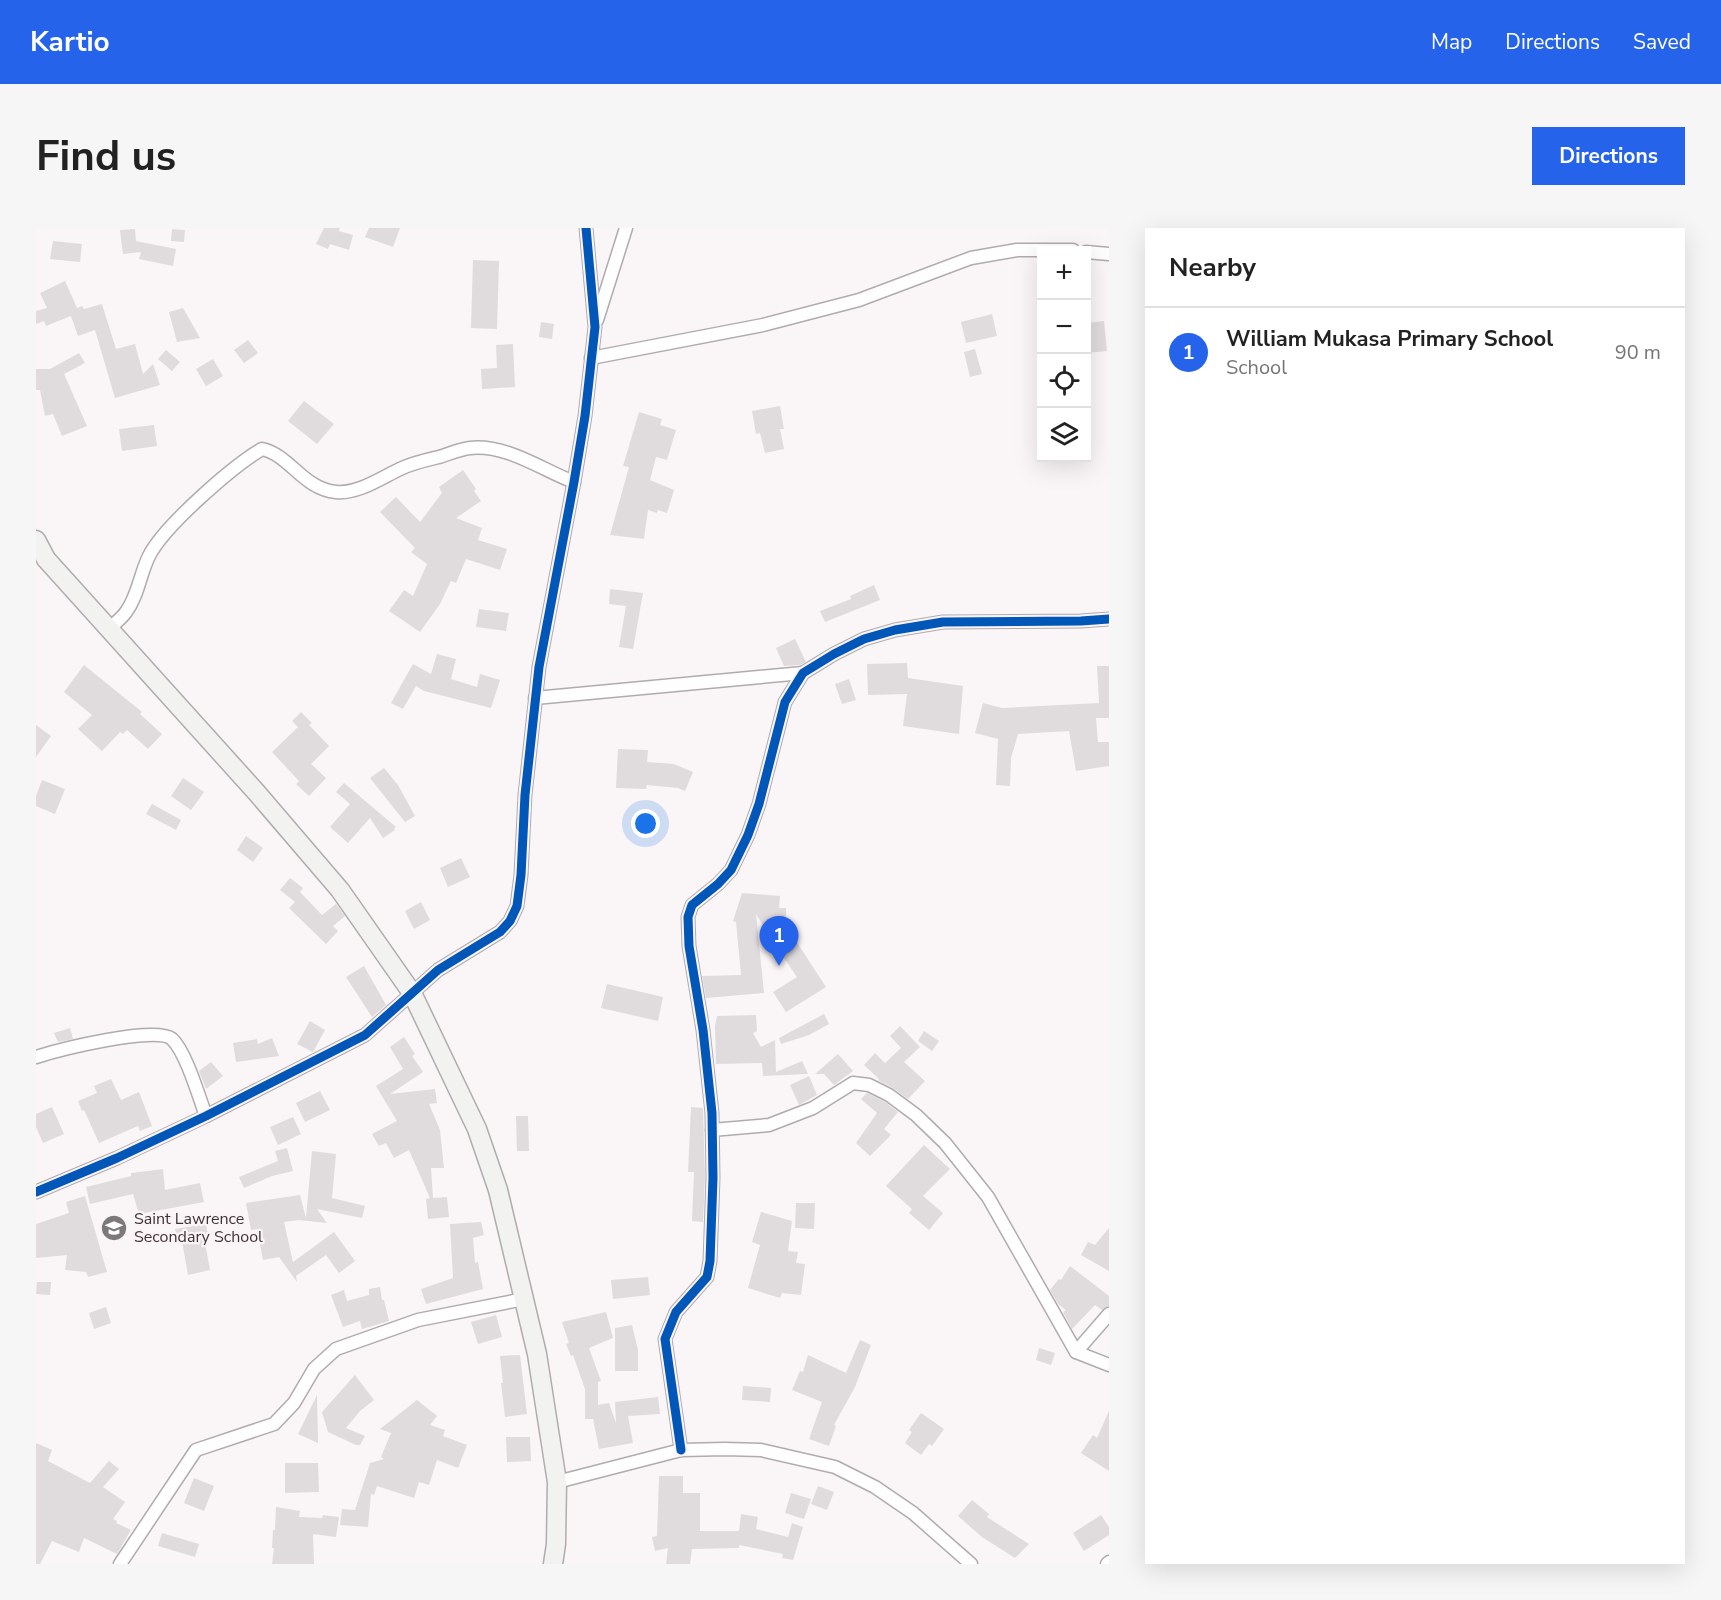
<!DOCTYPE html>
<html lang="en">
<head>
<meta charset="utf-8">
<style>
  body { margin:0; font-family:"Nunito Sans",sans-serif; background:#f6f6f6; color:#222 }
  .controls { position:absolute; right:18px; top:18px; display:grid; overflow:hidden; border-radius:0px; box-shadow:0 6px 24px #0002 }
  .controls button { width:54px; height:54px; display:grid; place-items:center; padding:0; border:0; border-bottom:2px solid #e0e0e0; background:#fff; color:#222; font:30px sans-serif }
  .you { position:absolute; left:610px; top:596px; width:21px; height:21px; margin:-15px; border:4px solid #fff; border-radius:50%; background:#1a73e8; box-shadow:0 0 0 9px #1a73e833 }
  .badge { display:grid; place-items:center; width:39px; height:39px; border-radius:50%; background:#2563eb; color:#fff; font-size:20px; font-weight:700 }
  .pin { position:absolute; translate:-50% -50px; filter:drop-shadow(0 2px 3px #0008) }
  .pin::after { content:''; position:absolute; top:32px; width:21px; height:18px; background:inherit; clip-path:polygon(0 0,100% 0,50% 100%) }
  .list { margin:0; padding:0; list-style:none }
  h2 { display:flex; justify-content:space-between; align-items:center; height:78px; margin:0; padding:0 24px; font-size:26px }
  h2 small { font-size:20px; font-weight:400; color:#767676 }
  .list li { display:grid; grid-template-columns:39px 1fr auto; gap:18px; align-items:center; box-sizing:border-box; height:90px; padding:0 24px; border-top:2px solid #e0e0e0 }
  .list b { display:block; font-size:22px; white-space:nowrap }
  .list p { margin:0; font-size:20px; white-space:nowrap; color:#767676 }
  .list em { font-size:20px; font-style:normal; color:#767676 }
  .icon { flex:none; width:33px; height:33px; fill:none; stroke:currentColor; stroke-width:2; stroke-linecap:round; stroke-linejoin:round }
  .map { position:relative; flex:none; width:1073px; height:1336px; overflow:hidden; border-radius:0px }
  header { display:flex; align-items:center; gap:36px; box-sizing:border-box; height:84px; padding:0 30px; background:#2563eb; color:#fff }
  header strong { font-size:28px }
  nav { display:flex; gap:33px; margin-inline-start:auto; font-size:21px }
  .intro { display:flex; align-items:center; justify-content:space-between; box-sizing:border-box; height:144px; padding:0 36px }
  h1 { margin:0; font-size:42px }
  .button { padding:15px 27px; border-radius:0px; background:#2563eb; color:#fff; font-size:21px; font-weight:700 }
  main { display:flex; gap:36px; padding:0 36px }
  aside { flex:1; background:#fff; border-radius:0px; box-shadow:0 6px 24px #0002 }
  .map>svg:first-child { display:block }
  .building { fill:#e0dcdd }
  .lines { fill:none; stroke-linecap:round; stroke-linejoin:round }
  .street-casing { stroke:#b0acae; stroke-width:15 }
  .secondary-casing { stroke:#b0acae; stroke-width:21 }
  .street { stroke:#fefefe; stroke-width:12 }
  .secondary { stroke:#f2f2f0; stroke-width:18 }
  .cycleway-casing { stroke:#fcf3f7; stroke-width:13 }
  .cycleway { stroke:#0057b8; stroke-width:9 }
  .labels { text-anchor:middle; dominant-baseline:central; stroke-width:4.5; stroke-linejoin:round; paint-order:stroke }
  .poi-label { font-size:16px; fill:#393638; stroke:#fcf3f7; text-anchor:start }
</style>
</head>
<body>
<header>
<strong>Kartio</strong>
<nav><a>Map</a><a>Directions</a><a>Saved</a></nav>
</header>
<div class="intro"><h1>Find us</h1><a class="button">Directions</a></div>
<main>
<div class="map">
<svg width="1073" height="1336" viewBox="0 0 1073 1336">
  <rect width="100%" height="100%" fill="#faf5f7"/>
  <!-- building -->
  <g class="building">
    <polygon points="288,0 304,0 303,3 317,7 313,22 294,16 292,21 280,16"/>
    <polygon points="333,0 364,0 357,19 329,9"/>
    <polygon points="99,1 100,13 140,21 137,38 103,31 105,24 87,26 84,2"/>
    <polygon points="136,1 149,2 148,14 135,13"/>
    <polygon points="17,13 46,16 44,34 14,31"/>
    <polygon points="437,32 463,33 461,101 435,100"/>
    <polygon points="29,53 41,80 46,78 48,81 66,76 80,121 99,116 107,146 117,136 124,157 79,170 59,102 42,108 35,88 10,98 8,93 0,96 0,83 11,80 4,65"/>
    <polygon points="147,80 164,110 141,114 133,84"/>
    <polygon points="956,86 961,108 930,115 925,94"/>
    <polygon points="1068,93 1071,123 1050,125 1050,95"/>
    <polygon points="505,94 518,96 516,111 503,109"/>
    <polygon points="212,112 222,125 208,135 198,122"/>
    <polygon points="477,116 479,159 446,161 445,141 461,140 460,117"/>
    <polygon points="939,121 946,146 934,149 928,124"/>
    <polygon points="130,122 144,134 136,143 122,131"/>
    <polygon points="43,125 49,135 28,146 51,198 26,208 17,186 9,188 4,162 0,162 0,141 14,141"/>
    <polygon points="177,131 187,148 170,158 160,141"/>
    <polygon points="268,173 298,196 281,216 252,193"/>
    <polygon points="744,178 748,201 744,201 748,221 729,225 724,205 720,206 716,183"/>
    <polygon points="603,184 626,191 624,197 640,202 631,232 620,229 614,252 638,262 631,285 622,282 621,285 612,282 608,311 574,307 593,239 587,238"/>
    <polygon points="118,197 121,218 86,223 83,201"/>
    <polygon points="427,242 440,261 438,263 445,273 420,290 446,300 442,312 471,321 464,342 430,331 420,355 415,353 404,376 384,404 353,383 368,362 377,368 391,336 375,324 379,320 344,284 360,269 384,294 406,265 403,259"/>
    <polygon points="838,357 844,372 789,394 784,383 815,371 814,368"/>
    <polygon points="574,361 607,365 597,421 583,419 590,378 573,376"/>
    <polygon points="443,381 473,385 470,403 440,399"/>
    <polygon points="759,411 770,434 764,437 748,438 740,420"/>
    <polygon points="401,426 420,431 415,451 441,459 444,446 464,452 455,480 388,463 380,458 367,481 355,475 377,436 395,446"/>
    <polygon points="871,435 872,450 927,458 923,506 867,498 871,466 832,467 831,436"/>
    <polygon points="48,437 106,484 104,486 126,506 112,521 91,502 87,506 84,504 66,523 42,501 56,487 28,464"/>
    <polygon points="1061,438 1073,438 1073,490 1060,490 1062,514 1073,514 1073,538 1040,543 1033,503 982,506 975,530 974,558 960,557 962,511 939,505 947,475 966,480 1063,475"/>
    <polygon points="813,451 820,472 806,476 799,456"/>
    <polygon points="265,484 276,495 273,497 293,518 275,536 290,550 273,568 260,556 263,553 236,524 262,499 256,493"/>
    <polygon points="0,497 15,508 0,529"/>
    <polygon points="582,521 612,522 611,534 638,536 657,544 649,563 642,560 611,557 610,561 580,560"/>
    <polygon points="348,540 362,557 379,588 369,594 334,550"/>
    <polygon points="147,550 168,564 155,582 135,568"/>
    <polygon points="6,552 29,561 19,586 0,578 0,568"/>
    <polygon points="308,555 360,599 358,600 359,602 347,610 334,590 312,615 294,599 314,576 300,564"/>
    <polygon points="116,576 145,592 140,602 110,586"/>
    <polygon points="210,608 227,620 217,634 201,622"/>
    <polygon points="425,630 434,649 412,659 404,640"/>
    <polygon points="254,650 267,660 264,664 286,687 300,676 309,688 297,698 302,703 290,716 253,680 259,674 244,662"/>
    <polygon points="706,665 744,668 743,680 750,680 750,702 730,702 720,686 728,765 670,770 666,748 705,747 700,694 697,693"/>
    <polygon points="385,674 394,692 378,701 369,683"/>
    <polygon points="758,710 790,759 750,784 737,764 761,749 742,721"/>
    <polygon points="328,738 350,777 336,789 310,749"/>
    <polygon points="571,756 627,769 622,793 565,780"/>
    <polygon points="788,786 793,796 773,807 745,816 743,810"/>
    <polygon points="720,787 721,803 717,805 725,819 739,812 740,844 766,833 772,846 727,848 726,835 680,836 679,798 681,788"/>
    <polygon points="274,793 289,802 277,824 261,816"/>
    <polygon points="864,798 884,819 868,834 889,853 872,871 857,860 842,852 843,851 828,837 839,825 849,835 865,820 854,808"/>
    <polygon points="34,800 37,811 22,814 18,805"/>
    <polygon points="888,803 903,813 896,823 882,813"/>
    <polygon points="368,809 379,826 376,828 387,844 354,866 399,861 401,875 393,876 404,902 408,940 395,940 397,970 411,969 413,989 392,991 390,971 394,970 373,922 358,930 350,915 343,918 336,906 361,893 340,858 367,841 354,819"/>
    <polygon points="236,810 243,828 200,834 197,815 221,811 222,816"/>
    <polygon points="802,826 817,843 798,857 788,846 779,846"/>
    <polygon points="175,834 187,848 170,861 163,843"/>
    <polygon points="773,848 781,867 763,877 754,857"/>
    <polygon points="75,851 85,872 103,864 116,898 104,903 102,898 63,915 48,882 46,883 42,873 61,865 58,858"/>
    <polygon points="284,863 294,882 269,894 260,875"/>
    <polygon points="831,865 849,874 862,884 848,901 855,907 834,928 820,915 841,885 825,871"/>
    <polygon points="16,879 28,906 7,915 0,899 0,886"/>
    <polygon points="655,879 667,880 669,950 667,994 656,993 658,944 652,944"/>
    <polygon points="480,888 492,888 493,923 481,923"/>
    <polygon points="257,889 265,906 242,917 234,899"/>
    <polygon points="888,917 914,941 887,968 907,985 893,1002 873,985 876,981 850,958"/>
    <polygon points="251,920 257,943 236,948 208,960 203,949 242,933 239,923"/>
    <polygon points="276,923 300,926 296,970 329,978 326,990 281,981 291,995 263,992 248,994 257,1034 298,1004 319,1033 303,1045 290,1027 260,1048 261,1054 243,1029 227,1032 221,1001 215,1002 210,975 264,967 270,990"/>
    <polygon points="127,941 129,962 164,955 168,974 103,986 97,966 54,976 50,959 95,948 95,945"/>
    <polygon points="49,968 71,1044 52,1049 50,1044 29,1042 31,1027 0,1030 0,996 33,985 30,974"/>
    <polygon points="760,975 779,975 778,1001 759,1000"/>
    <polygon points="725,984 756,993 752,1023 762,1024 760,1035 769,1036 765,1067 746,1065 744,1070 712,1060 724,1017 716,1014"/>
    <polygon points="445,994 448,1007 437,1010 439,1035 442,1034 447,1061 390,1076 385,1061 417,1050 414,996"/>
    <polygon points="170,996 172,1008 168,1009 174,1042 152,1047 146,1013 142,1014 139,1001"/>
    <polygon points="1073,1000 1073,1043 1045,1027 1052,1014 1059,1017"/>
    <polygon points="1034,1038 1073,1068 1073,1078 1066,1082 1059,1077 1036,1101 1027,1084 1030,1082 1022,1076 1014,1062 1023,1051 1025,1052"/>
    <polygon points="612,1049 614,1067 577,1071 575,1052"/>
    <polygon points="1,1054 15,1054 14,1067 0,1066"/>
    <polygon points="344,1059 346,1072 348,1072 353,1093 326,1101 324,1093 307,1099 295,1067 308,1062 311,1073 333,1067 333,1061"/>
    <polygon points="70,1079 75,1095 58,1101 53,1085"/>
    <polygon points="570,1084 577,1110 553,1120 565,1153 562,1154 562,1177 573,1175 580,1195 579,1174 622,1169 624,1186 592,1188 597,1215 563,1221 557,1191 549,1191 549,1161 537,1127 535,1128 530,1116 533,1115 526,1094"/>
    <polygon points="460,1087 466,1109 442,1116 435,1094"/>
    <polygon points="596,1097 602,1122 602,1143 579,1143 579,1100"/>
    <polygon points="824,1112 835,1117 819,1159 798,1197 800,1198 793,1218 773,1211 786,1174 756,1162 764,1143 767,1144 772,1127 810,1145"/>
    <polygon points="1003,1120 1019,1125 1015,1137 1000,1132"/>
    <polygon points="484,1127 491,1186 469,1189 465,1155 467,1155 464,1128"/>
    <polygon points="319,1147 338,1172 324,1183 310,1200 329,1208 324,1217 320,1217 292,1204 286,1184"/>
    <polygon points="707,1158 735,1160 734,1174 706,1172"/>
    <polygon points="281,1167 282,1215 262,1206"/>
    <polygon points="381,1172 401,1188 394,1197 409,1202 407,1208 431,1217 422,1240 401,1232 393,1257 383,1254 378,1270 341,1258 338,1267 335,1266 332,1299 304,1297 306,1281 319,1282 334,1235 348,1231 345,1229 355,1205 344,1201"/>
    <polygon points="1073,1183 1073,1243 1045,1225 1057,1207 1061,1210"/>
    <polygon points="885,1185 908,1201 896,1218 893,1216 885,1227 869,1215 876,1204 873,1202"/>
    <polygon points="470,1209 494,1209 495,1233 471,1234"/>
    <polygon points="0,1215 16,1222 12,1233 54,1255 73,1233 83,1241 67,1259 89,1274 77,1291 81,1293 80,1295 95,1302 81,1326 48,1310 43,1324 16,1313 4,1336 0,1336"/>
    <polygon points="249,1235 282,1235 283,1264 249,1265"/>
    <polygon points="623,1248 647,1248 647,1265 664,1265 664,1303 703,1303 705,1286 722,1289 720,1301 752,1309 756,1295 767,1299 757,1332 746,1330 747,1326 703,1317 703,1320 656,1321 654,1336 630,1336 632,1320 619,1323 616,1309 621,1308"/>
    <polygon points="158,1250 178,1258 168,1283 148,1275"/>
    <polygon points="782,1258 798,1264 791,1282 775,1276"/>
    <polygon points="755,1265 775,1271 768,1291 749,1285"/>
    <polygon points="936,1272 953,1286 951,1289 993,1316 979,1330 946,1309 922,1288"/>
    <polygon points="240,1279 264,1283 263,1289 286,1290 287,1287 303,1289 300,1309 277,1306 278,1336 236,1336 238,1320 236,1320 237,1302 239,1302"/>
    <polygon points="1065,1287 1073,1299 1073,1307 1048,1323 1037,1305"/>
    <polygon points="126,1305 163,1316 159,1329 122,1318"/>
  </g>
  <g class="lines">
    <!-- street casing -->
    <g class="street-casing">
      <g id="street">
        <polyline points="1050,24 1073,26"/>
        <polyline points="561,92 590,0"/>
        <polyline points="555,130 727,97 823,72 935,30 981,22 1037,22"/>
        <path d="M74,400c5,-5 12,-10 16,-16 12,-16 14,-38 23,-56 15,-30 84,-90 113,-107 28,6 41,40 74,43 22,2 45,-14 64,-23 12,-6 26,-9 39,-12 10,-3 21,-8 31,-9 37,-4 72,22 104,34"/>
        <polyline points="499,470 767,445"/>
        <path d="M0,829c22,-7 120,-32 136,-18 14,13 27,58 34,77"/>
        <polyline points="676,902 733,897 777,880 817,855 833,857 853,867 880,887 909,915 952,969 1040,1124 1073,1137"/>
        <polyline points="0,964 81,930 170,888 329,807 402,742 464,704 474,693 481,678 485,647 489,567 503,439 538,254 549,188 559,99 550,0"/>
        <polyline points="1040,1124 1073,1086"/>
        <polyline points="645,1222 629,1111 640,1084 671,1049 674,1033 677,950 676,885 667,802 653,718 652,689 656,677 682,656 695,642 712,607 723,576 749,474 767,445 798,426 828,411 859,402 907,394 1045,393 1073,391"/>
        <polyline points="521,1254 645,1222 689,1221 725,1222 799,1239 839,1259 877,1285 935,1336"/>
        <polyline points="84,1336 160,1222 238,1196 258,1175 278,1141 300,1121 382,1092 488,1071"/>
        <polyline points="1071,1336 1073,1334"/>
      </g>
    </g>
    <!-- secondary casing -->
    <g class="secondary-casing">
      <polyline id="secondary" points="0,312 10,331 221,565 304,662 376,765 441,901 462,962 501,1126 521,1254 520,1316 517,1336"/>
    </g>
    <!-- street -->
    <use href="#street" class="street"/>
    <!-- secondary -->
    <use href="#secondary" class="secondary"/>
    <!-- cycleway casing -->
    <g class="cycleway-casing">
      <g id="cycleway">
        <polyline points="0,964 81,930 170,888 329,807 402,742 464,704 474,693 481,678 485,647 489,567 503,439 538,254 549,188 559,99 550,0"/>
        <polyline points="645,1222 629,1111 640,1084 671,1049 674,1033 677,950 676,885 667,802 653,718 652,689 656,677 682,656 695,642 712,607 723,576 749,474 767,445 798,426 828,411 859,402 907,394 1045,393 1073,391"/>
      </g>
    </g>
    <!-- cycleway -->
    <use href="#cycleway" class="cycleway"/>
  </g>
  <!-- icons -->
  <defs>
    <g id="school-disc" transform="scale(1.35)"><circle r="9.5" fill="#7d797b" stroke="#fcf3f7"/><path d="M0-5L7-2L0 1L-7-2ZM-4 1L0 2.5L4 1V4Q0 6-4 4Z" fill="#fff"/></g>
  </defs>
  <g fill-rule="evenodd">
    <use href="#school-disc" x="78" y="1000"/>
  </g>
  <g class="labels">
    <!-- poi labels -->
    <g class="poi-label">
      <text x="98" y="991">Saint Lawrence<tspan x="98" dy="18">Secondary School</tspan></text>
    </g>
  </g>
</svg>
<div class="controls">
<button>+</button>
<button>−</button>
<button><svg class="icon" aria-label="locate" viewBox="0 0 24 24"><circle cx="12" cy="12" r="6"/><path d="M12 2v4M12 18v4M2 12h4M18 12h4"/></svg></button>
<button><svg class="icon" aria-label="layers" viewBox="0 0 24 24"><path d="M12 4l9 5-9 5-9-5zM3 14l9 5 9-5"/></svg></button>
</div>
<div class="you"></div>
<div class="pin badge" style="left:743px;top:738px">1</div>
</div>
<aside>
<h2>Nearby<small></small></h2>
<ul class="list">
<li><span class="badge">1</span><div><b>William Mukasa Primary School</b><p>School</p></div><em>90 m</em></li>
</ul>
</aside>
</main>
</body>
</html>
